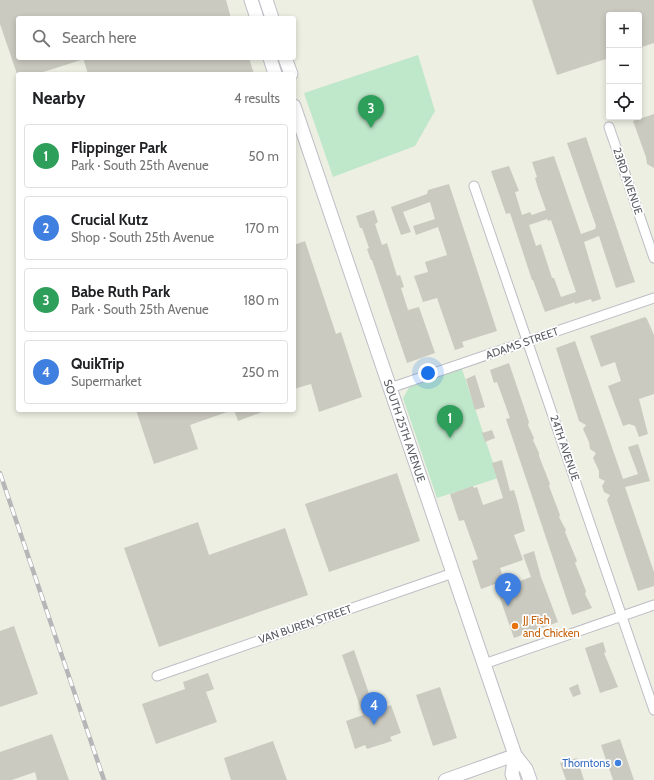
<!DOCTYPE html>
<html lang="en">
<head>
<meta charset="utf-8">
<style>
  body { margin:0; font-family:Cabin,sans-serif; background:#f6f6f6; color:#202124 }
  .controls { position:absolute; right:12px; top:12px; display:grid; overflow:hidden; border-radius:4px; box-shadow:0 2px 6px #0003 }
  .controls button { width:36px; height:36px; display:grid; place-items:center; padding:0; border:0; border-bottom:1px solid #e0e0e0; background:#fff; color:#202124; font:20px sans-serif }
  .you { position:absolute; left:428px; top:373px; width:14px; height:14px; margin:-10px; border:3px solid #fff; border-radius:50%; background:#1a73e8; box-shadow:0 0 0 6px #1a73e833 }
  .badge { display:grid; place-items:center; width:26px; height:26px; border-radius:50%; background:#ef6e28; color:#fff; font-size:13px; font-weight:700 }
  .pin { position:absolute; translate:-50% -33px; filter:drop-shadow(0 1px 2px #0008) }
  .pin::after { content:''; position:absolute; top:21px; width:14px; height:12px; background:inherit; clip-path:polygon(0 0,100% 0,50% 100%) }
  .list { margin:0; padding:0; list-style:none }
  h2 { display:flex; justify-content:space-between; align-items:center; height:52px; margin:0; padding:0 16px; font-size:17px }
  h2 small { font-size:13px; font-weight:400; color:#757577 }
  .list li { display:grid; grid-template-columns:26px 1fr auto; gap:12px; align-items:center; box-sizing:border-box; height:64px; margin:0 8px 8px; padding:0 8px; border:1px solid #e0e0e0; border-radius:4px }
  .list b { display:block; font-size:15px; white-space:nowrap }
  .list p { margin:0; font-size:13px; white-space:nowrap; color:#757577 }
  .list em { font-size:13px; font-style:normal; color:#757577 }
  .icon { flex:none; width:22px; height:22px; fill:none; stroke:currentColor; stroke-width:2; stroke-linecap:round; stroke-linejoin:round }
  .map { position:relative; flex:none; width:654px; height:780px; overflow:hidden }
  .search { position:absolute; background:#fff; box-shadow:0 2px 6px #0003; left:16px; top:16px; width:280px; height:44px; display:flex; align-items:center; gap:10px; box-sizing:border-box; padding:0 14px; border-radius:4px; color:#757577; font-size:15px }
  .panel { position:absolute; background:#fff; box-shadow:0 2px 6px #0003; left:16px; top:72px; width:280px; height:340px; border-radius:4px }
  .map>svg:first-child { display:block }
  .green { fill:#bfe7ca }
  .building { fill:#cacac0; fill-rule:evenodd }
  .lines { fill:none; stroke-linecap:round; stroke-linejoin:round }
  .minor-casing { stroke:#bdbec5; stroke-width:11 }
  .tertiary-casing { stroke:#bdbec5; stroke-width:14 }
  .secondary-casing { stroke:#bebfc7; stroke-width:15 }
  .minor { stroke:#fff; stroke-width:9 }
  .tertiary { stroke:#fff; stroke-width:12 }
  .secondary { stroke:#fff; stroke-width:13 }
  .rail-casing { stroke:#b6b6b8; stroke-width:4.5 }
  .rail { stroke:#fff; stroke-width:3; stroke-dasharray:9; stroke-linecap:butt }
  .food-dot { fill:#e8710a; stroke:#fff; stroke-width:1.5 }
  .shop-dot { fill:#3f7fe0; stroke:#fff; stroke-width:1.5 }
  .labels { text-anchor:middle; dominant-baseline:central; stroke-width:3.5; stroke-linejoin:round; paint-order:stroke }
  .street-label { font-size:11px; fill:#5b5d65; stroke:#fff }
  .food-label { font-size:11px; fill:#c56008; stroke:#fff; text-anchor:start }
  .shop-label { font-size:11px; fill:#366cbe; stroke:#fff; text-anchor:end }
</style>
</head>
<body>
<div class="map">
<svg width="654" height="780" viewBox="0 0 654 780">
  <rect width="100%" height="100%" fill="#eeefe3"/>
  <!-- green -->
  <g class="green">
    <polygon points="418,55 435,111 415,146 333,177 304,93"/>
    <polygon points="462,369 498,478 437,498 403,398 410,386"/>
  </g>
  <!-- building -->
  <g class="building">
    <polygon points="0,0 226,0 231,18 18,18 18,58 81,58 81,60 37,74 17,74 0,24"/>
    <polygon points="532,0 654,0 654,43 639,48 639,15 609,15 609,58 557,75"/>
    <polygon points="83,58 249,58 254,74 88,74"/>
    <polygon points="654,114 654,168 647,164 646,157 633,121"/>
    <path d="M586,137l49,145 -19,6 -17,-52 -15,6 17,57 -9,3 -1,-3 -16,5v-2l-30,10 -12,-32h-1l-22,-67 -4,1 -15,-43 18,-5 10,25 -4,1 7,23 8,-3 2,3 14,-5 -8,-22 -3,-10 2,-1 -5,-15 22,-6 27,78 14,-5 1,-3 -29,-83zM547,219l1,2 3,-1 25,72 -15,5 -7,-19h-2l-11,-34 -5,2 -7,-21z"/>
    <polygon points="449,184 497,331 462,342 464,347 455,350 437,298 423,302 414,276 428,272 425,262 447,255 438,227 416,235 413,226 435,219 430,202 403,212 411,232 401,235 391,207 427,194 428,190"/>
    <polygon points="374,210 378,222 375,224 382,245 387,243 397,276 400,275 404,287 401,288 408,310 419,307 435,353 407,363 372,260 371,260 367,249 369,248 362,228 360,228 356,216"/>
    <polygon points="305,241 336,334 341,332 362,397 319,412 311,384 294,389 294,245"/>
    <polygon points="645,317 647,319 654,335 654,394 639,399 648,434 639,437 635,426 629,424 623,426 608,386 621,381 615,362 601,367 590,336"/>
    <polygon points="575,341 623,479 638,474 628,447 638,444 650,481 625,487 654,572 654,586 638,591 607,500 610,495 604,492 602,486 605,481 599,478 599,471 593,458 596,453 590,449 589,442 583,429 586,425 579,421 556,348"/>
    <polygon points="509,363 529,422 528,425 534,438 533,440 539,453 539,456 550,484 549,486 560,515 559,517 566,530 565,532 577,561 575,563 586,591 585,594 592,608 572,615 506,419 510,418 497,382 494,383 490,370"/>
    <polygon points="475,375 485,407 475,410 466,379"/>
    <polygon points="136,410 229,410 230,411 190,425 198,449 154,464"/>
    <polygon points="234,410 264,410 265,411 238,421"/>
    <polygon points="492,430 495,438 485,442 482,433"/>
    <polygon points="502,460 510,491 514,490 517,500 525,531 514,535 523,560 500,568 506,586 531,577 523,555 534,551 541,577 558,622 514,638 495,584 481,589 472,561 478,559 464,520 459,521 450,494 473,486 474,488 477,487 483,505 503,498 492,463"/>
    <polygon points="397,473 420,541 329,572 305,504"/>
    <polygon points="198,522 209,555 285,528 308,595 159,647 124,548"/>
    <polygon points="14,626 38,694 0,707 0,631"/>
    <polygon points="603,642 606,652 604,653 618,687 600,693 585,648"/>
    <polygon points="354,650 375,711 391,705 401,733 390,737 392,741 367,749 365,745 355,749 346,721 363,715 342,655"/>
    <polygon points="208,673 214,689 206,692 217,722 156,744 142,704 185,689 183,682"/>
    <polygon points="578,684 581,694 573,697 569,688"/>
    <polygon points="440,687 457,738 433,746 416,695"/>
    <polygon points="52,734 69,780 37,780 35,772 12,780 0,780 0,752"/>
    <polygon points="620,739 634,780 613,780 601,745"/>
    <polygon points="273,741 287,780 231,780 224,758"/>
    <polygon points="577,758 584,780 566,780 560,763"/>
  </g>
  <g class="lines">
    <!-- minor casing -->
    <g class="minor-casing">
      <g id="minor">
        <polyline points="609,127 654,258"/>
        <polyline points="474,186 654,710"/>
        <polyline points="390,388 654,298"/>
        <polyline points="484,664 654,605"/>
        <polyline points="157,676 453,573"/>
      </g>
    </g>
    <!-- tertiary casing -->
    <g class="tertiary-casing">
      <polyline id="tertiary" points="445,780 515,755"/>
    </g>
    <!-- secondary casing -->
    <g class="secondary-casing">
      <g id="secondary">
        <polyline points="251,0 257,18"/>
        <polyline points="266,0 272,18"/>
        <polyline points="270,58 275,74"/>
        <polyline points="285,58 291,74"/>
        <path id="s1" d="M294,106l221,649 11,14 4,11"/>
        <polyline points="514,780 512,774 515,755"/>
      </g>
    </g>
    <!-- minor -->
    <use href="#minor" class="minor"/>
    <!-- tertiary -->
    <use href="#tertiary" class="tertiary"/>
    <!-- secondary -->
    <use href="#secondary" class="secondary"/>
    <!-- rail casing -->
    <g class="rail-casing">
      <polyline id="rail" points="0,473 104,780"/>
    </g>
    <!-- rail -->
    <use href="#rail" class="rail"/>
  </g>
  <!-- markers -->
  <circle class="food-dot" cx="515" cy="626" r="4"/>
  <circle class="shop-dot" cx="618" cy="763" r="4"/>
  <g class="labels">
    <!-- street labels -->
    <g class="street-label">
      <text transform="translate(628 181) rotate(71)">23RD AVENUE</text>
      <text transform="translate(522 343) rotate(-19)">ADAMS STREET</text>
      <text stroke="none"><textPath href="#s1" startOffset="343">SOUTH 25TH AVENUE</textPath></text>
      <text transform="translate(565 448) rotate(71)">24TH AVENUE</text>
      <text transform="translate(305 624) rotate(-19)">VAN BUREN STREET</text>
    </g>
    <!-- food labels -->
    <g class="food-label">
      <text x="523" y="620">JJ Fish<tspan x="523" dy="13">and Chicken</tspan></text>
    </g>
    <!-- shop labels -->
    <g class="shop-label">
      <text x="610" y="763">Thorntons</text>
    </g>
  </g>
</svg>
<div class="controls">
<button>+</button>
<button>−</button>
<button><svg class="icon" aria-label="locate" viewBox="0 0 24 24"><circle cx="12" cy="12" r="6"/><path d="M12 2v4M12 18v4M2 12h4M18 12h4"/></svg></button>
</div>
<div class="you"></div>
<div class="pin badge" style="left:450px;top:438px;background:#2e9e5b">1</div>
<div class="pin badge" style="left:508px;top:606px;background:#3f7fe0">2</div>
<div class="pin badge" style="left:371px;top:128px;background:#2e9e5b">3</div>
<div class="pin badge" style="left:374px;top:725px;background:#3f7fe0">4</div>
<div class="search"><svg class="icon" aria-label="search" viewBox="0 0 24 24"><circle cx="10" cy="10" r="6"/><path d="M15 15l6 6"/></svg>Search here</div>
<section class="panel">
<h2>Nearby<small>4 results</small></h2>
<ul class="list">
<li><span class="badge" style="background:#2e9e5b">1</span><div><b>Flippinger Park</b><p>Park · South 25th Avenue</p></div><em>50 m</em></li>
<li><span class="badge" style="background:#3f7fe0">2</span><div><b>Crucial Kutz</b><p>Shop · South 25th Avenue</p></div><em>170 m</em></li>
<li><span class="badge" style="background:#2e9e5b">3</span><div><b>Babe Ruth Park</b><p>Park · South 25th Avenue</p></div><em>180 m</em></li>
<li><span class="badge" style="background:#3f7fe0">4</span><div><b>QuikTrip</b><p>Supermarket</p></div><em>250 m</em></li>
</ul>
</section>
</div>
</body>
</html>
